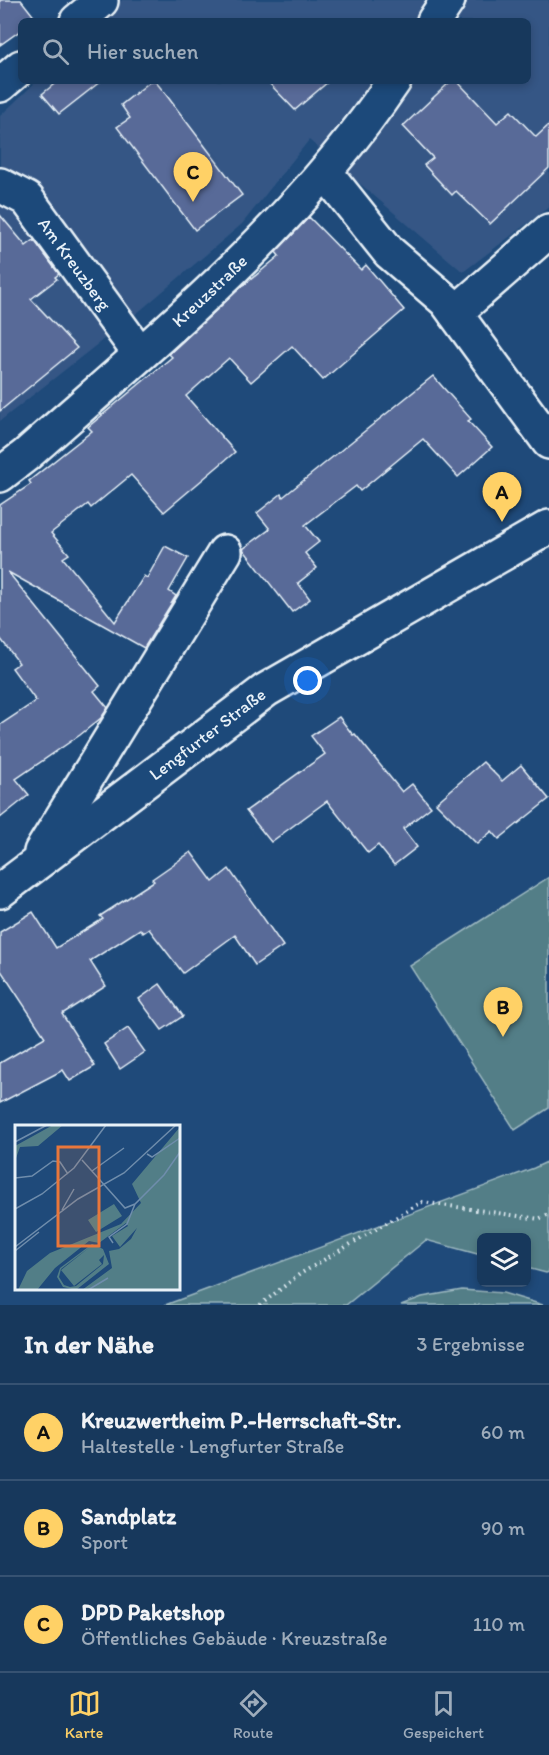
<!DOCTYPE html>
<html lang="de">
<head>
<meta charset="utf-8">
<style>
  body { margin:0; font-family:Itim,sans-serif; background:#244365; color:#f1f3f6 }
  .controls { position:absolute; right:18px; bottom:18px; display:grid; overflow:hidden; border-radius:9px; box-shadow:0 3px 9px #0003 }
  .controls button { width:54px; height:54px; display:grid; place-items:center; padding:0; border:0; border-bottom:2px solid #365272; background:#17385c; color:#f1f3f6; font:30px sans-serif }
  .you { position:absolute; left:308px; top:681px; width:21px; height:21px; margin:-15px; border:4px solid #fff; border-radius:50%; background:#1a73e8; box-shadow:0 0 0 9px #1a73e833 }
  .badge { display:grid; place-items:center; width:39px; height:39px; border-radius:50%; background:#ffd166; color:#111; font-size:20px; font-weight:700 }
  .pin { position:absolute; translate:-50% -50px; filter:drop-shadow(0 2px 3px #0008) }
  .pin::after { content:''; position:absolute; top:32px; width:21px; height:18px; background:inherit; clip-path:polygon(0 0,100% 0,50% 100%) }
  .list { margin:0; padding:0; list-style:none }
  h2 { display:flex; justify-content:space-between; align-items:center; height:78px; margin:0; padding:0 24px; font-size:26px }
  h2 small { font-size:20px; font-weight:400; color:#9eacbb }
  .list li { display:grid; grid-template-columns:39px 1fr auto; gap:18px; align-items:center; box-sizing:border-box; height:96px; padding:0 24px; border-top:2px solid #365272 }
  .list b { display:block; font-size:22px; white-space:nowrap }
  .list p { margin:0; font-size:20px; white-space:nowrap; color:#9eacbb }
  .list em { font-size:20px; font-style:normal; color:#9eacbb }
  .icon { flex:none; width:33px; height:33px; fill:none; stroke:currentColor; stroke-width:2; stroke-linecap:round; stroke-linejoin:round }
  .map { position:relative; flex:none; width:549px; height:1305px; overflow:hidden }
  .search { position:absolute; background:#17385c; box-shadow:0 3px 9px #0003; left:18px; right:18px; top:18px; height:66px; display:flex; align-items:center; gap:15px; box-sizing:border-box; padding:0 21px; border-radius:9px; color:#9eacbb; font-size:22px }
  .sheet { height:366px; background:#17385c }
  nav { display:flex; justify-content:space-around; align-items:center; box-sizing:border-box; height:84px; border-top:2px solid #365272; background:#17385c; font-size:16px; color:#9eacbb }
  nav a { display:grid; justify-items:center; gap:3px }
  nav .on { color:#ffd166 }
  .map>svg:first-child { display:block }
  .built { fill:#345785 }
  .green { fill:#527e87; stroke:#9db8c0; stroke-width:1.5 }
  .building { fill:#596a98; stroke:#e8f1f8; stroke-width:1.5 }
  .lines { fill:none; stroke-linecap:round; stroke-linejoin:round }
  .minor-casing { stroke:#e8f1f8; stroke-width:38 }
  .path { stroke:#e8f1f8; stroke-width:4; stroke-dasharray:1.5 4.5; stroke-linecap:butt }
  .minor { stroke:#1f4a7a; stroke-width:33 }
  .labels { text-anchor:middle; dominant-baseline:central; stroke-width:6; stroke-linejoin:round; paint-order:stroke }
  .street-label { font-size:18px; fill:#e8f1f8; stroke:#1f4a7a }
  .inset-road { fill:none; stroke:#6f8dac; stroke-width:1.5 }
  .view { fill:#e8773b; fill-opacity:0.15; stroke:#e8773b; stroke-width:3 }
  .inset-edge { fill:none; stroke:#e8f1f8; stroke-width:3 }
</style>
</head>
<body>
<div class="map">
<svg width="549" height="1305" viewBox="0 0 549 1305">
  <rect width="100%" height="100%" fill="#1f4a7a"/>
  <filter id="ink" filterUnits="userSpaceOnUse"><feTurbulence type="fractalNoise" baseFrequency=".0167" numOctaves="2"/><feDisplacementMap in="SourceGraphic" scale="12" xChannelSelector="R" yChannelSelector="G"/><feConvolveMatrix kernelMatrix="1 2 1 2 8 2 1 2 1" color-interpolation-filters="sRGB"/></filter>
  <g filter="url(#ink)">
    <!-- built -->
    <polygon class="built" points="122,0 549,0 549,207 463,272 309,140 242,224 142,309 0,421 0,116 37,81 528,81 528,21 100,21"/>
    <!-- green -->
    <g class="green">
      <polygon points="549,877 549,1108 515,1130 410,966"/>
      <polygon points="549,1161 549,1272 546,1273 527,1268 526,1238 482,1238 481,1255 426,1240 346,1305 165,1305 534,1168"/>
      <polygon points="462,1290 503,1293 543,1305 401,1305 422,1297"/>
    </g>
    <!-- building -->
    <g class="building">
      <polygon points="0,0 21,0 36,19 33,21 21,21 21,30 0,45"/>
      <polygon points="58,81 101,81 59,114 42,94"/>
      <polygon points="151,81 155,81 164,92 242,195 195,230 117,127 130,118 121,105"/>
      <polygon points="267,81 329,81 295,110"/>
      <polygon points="451,81 457,81 497,123 511,111 536,137 549,125 549,168 490,224 456,191 452,195 424,165 433,158 403,126"/>
      <polygon points="0,215 26,246 34,240 59,274 55,277 57,279 31,299 77,348 0,411"/>
      <polygon points="309,217 361,270 366,265 404,310 323,380 292,346 251,382 229,358 186,396 235,452 164,512 131,475 91,508 88,504 51,533 69,554 63,558 115,622 144,576 147,578 165,546 188,558 169,591 176,596 144,648 8,572 100,686 94,691 108,708 101,718 80,735 16,779 29,795 0,818 0,725 36,701 12,668 19,663 0,638 0,505 31,484 29,481 92,431 88,427 172,357 169,354 237,291 279,256 276,252"/>
      <polygon points="433,376 471,419 468,421 492,447 458,477 423,439 360,491 356,486 305,525 319,542 305,553 317,568 298,583 310,599 292,612 243,549 270,529 257,513 281,494 283,497"/>
      <polygon points="339,717 353,735 355,734 402,792 412,784 431,807 403,829 417,847 394,865 378,845 368,853 327,801 271,842 246,811 325,754 311,736"/>
      <polygon points="483,762 502,781 521,765 549,799 499,839 492,831 477,844 436,803"/>
      <polygon points="191,852 213,882 229,869 283,946 255,965 235,935 183,973 149,929 143,933 140,929 90,961 106,986 62,1014 95,1066 70,1081 63,1070 0,1103 0,1063 45,1037 0,969 0,932 33,912 56,948 103,919 100,916 154,881 152,879"/>
      <polygon points="160,984 183,1016 162,1030 139,999"/>
      <polygon points="128,1028 145,1052 120,1069 104,1044"/>
    </g>
    <g class="lines">
      <!-- minor casing -->
      <g class="minor-casing">
        <g id="minor">
          <polyline points="77,21 101,1"/>
          <polyline points="434,21 448,0"/>
          <polyline points="0,85 21,67"/>
          <polyline points="326,173 389,252 446,301 549,442"/>
          <path id="s1" d="M0,185l27,14 113,155"/>
          <polyline points="455,313 549,231"/>
          <path id="s2" d="M0,475l26,-20c131,-116 270,-228 368,-374"/>
          <polyline points="41,852 225,552"/>
          <path id="s3" d="M0,891l266,-201 283,-163"/>
        </g>
      </g>
      <!-- path -->
      <polyline class="path" points="260,1305 300,1274 422,1202 539,1219 549,1214"/>
      <!-- minor -->
      <use href="#minor" class="minor"/>
    </g>
  </g>
  <g class="labels">
    <!-- street labels -->
    <g class="street-label">
      <text stroke="none"><textPath href="#s1" startOffset="111">Am Kreuzberg</textPath></text>
      <text stroke="none"><textPath href="#s2" startOffset="279">Kreuzstraße</textPath></text>
      <text stroke="none"><textPath href="#s3" startOffset="260">Lengfurter Straße</textPath></text>
    </g>
  </g>
  <!-- overview -->
  <g transform="translate(15 1125)">
    <rect width="165" height="165" fill="#1f4a7a"/>
    <path d="M38,0h10l-25,21 -18,1 -5,14v-15zM165,2v163h-98l30,-22 -3,-17 10,-2 12,-10 6,-11 -17,19 -8,-11 16,-10 -2,-3 -27,20 -10,-2 -34,27 -18,22h-19l9,-19 23,-18 71,-29 20,-21 -9,-19zM99,79l8,12 -26,16 -8,-12zM77,119l11,5 6,15 -33,26 -13,-3 -6,-10 3,-9zM75,122l-29,23 13,16 28,-22 -3,-4 5,-5 -1,9 -27,22 -6,1 -6,-2 -5,-8 2,-8z" fill="#527e87" fill-rule="evenodd"/>
    <path class="inset-road" d="M0,17l32,-17M132,29l5,3 28,-19M67,35l43,48 10,-4 29,-29 16,-23M77,46l32,-23M0,53l17,-2 21,-15 7,1 8,12M0,84l27,-15 32,-26 32,-43M47,85l12,-21M98,118l-4,-6 18,-13 8,-20M0,122l63,-48 46,-26 52,-48M0,126l24,-19M73,165l20,-12"/>
    <path class="view" d="M43,22h41v99h-41z"/>
    <rect width="165" height="165" class="inset-edge"/>
  </g>
</svg>
<div class="controls">
<button><svg class="icon" aria-label="layers" viewBox="0 0 24 24"><path d="M12 4l9 5-9 5-9-5zM3 14l9 5 9-5"/></svg></button>
</div>
<div class="you"></div>
<div class="pin badge" style="left:502px;top:522px">A</div>
<div class="pin badge" style="left:503px;top:1037px">B</div>
<div class="pin badge" style="left:193px;top:202px">C</div>
<div class="search"><svg class="icon" aria-label="search" viewBox="0 0 24 24"><circle cx="10" cy="10" r="6"/><path d="M15 15l6 6"/></svg>Hier suchen</div>
</div>
<section class="sheet">
<h2>In der Nähe<small>3 Ergebnisse</small></h2>
<ul class="list">
<li><span class="badge">A</span><div><b>Kreuzwertheim P.-Herrschaft-Str.</b><p>Haltestelle · Lengfurter Straße</p></div><em>60 m</em></li>
<li><span class="badge">B</span><div><b>Sandplatz</b><p>Sport</p></div><em>90 m</em></li>
<li><span class="badge">C</span><div><b>DPD Paketshop</b><p>Öffentliches Gebäude · Kreuzstraße</p></div><em>110 m</em></li>
</ul>
</section>
<nav>
<a class="on"><svg class="icon" aria-label="map" viewBox="0 0 24 24"><path d="M3 6l6-2 6 2 6-2v14l-6 2-6-2-6 2zM9 4v14M15 6v14"/></svg>Karte</a>
<a><svg class="icon" aria-label="directions" viewBox="0 0 24 24"><path d="M12 3l9 9-9 9-9-9zM9 14v-3h6M13 9l2 2-2 2"/></svg>Route</a>
<a><svg class="icon" aria-label="saved" viewBox="0 0 24 24"><path d="M7 4h10v16l-5-4-5 4z"/></svg>Gespeichert</a>
</nav>
</body>
</html>
